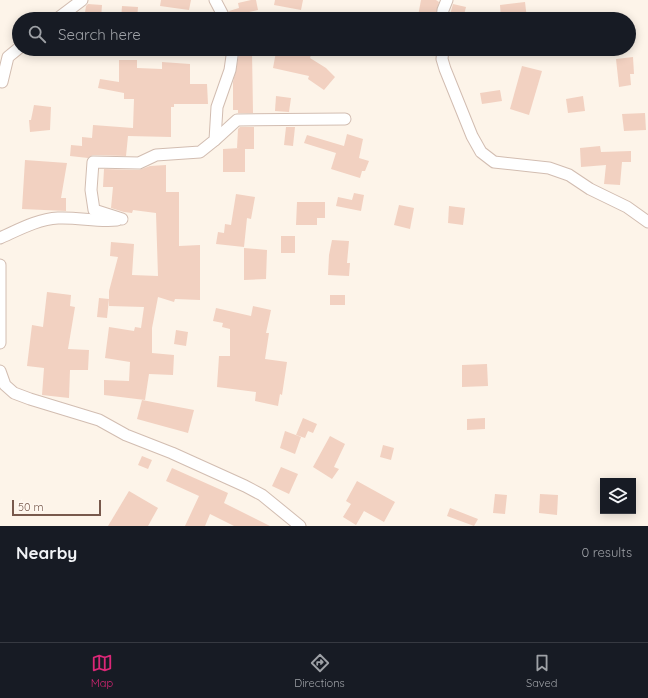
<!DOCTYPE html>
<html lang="en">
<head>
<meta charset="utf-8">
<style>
  body { margin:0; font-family:Quicksand,sans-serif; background:#242831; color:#f1f3f6 }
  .controls { position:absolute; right:12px; bottom:12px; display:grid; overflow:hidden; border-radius:0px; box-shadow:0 2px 10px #0003 }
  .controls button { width:36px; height:36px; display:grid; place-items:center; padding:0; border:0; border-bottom:1px solid #363941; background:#171b24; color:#f1f3f6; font:20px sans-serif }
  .scale { position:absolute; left:12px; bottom:10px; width:89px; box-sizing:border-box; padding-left:4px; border:2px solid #78594c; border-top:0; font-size:11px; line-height:14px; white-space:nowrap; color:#78594c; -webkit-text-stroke:3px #fff8f0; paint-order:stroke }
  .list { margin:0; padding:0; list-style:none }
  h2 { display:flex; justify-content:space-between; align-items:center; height:52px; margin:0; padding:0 16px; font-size:17px }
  h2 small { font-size:13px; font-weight:400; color:#9ea1a6 }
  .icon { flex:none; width:22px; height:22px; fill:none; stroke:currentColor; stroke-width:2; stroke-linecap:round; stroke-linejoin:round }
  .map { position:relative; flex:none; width:648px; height:526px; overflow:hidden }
  .search { position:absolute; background:#171b24; box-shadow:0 2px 10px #0003; left:12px; right:12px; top:12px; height:44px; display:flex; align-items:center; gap:10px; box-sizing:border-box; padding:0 14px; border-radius:22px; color:#9ea1a6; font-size:15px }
  .sheet { height:116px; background:#171b24 }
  nav { display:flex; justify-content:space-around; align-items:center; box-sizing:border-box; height:56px; border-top:1px solid #363941; background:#171b24; font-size:11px; color:#9ea1a6 }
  nav a { display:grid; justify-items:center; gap:2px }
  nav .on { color:#db2777 }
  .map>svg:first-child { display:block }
  .building { fill:#f2d1c1 }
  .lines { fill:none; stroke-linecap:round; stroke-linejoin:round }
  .minor-casing { stroke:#d2bdb1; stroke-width:13 }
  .minor { stroke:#fff; stroke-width:11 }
</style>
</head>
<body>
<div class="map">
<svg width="648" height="526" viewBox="0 0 648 526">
  <rect width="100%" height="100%" fill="#fdf4e9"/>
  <!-- building -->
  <g class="building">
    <polygon points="161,0 191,0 189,10 160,6"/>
    <polygon points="251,0 256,0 258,10 249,12 249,19 232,19 229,11 239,8 238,3"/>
    <polygon points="275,0 303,0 301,10 274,5"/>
    <polygon points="421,0 436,0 439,2 435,18 418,16"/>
    <polygon points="525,2 527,19 501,19 500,5"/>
    <polygon points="88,4 102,5 101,19 84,19 86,6"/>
    <polygon points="453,4 466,7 463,19 449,18"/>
    <polygon points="122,6 138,7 137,19 121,19"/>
    <polygon points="294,49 313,49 310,58 326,68 335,77 324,90 308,79 309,76 273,68 276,52 292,54"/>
    <polygon points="240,50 252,51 253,113 238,113 238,110 233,110 233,82"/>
    <polygon points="633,57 634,74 630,74 631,85 619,87 616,59"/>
    <polygon points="119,60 137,60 137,68 162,69 162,62 190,64 190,84 207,84 208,104 174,104 174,107 171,107 171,137 128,136 126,156 93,155 88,158 70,156 71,145 82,146 82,137 92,138 93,125 133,128 134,99 124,99 124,93 98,88 100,79 119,82"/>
    <polygon points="522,66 542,71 529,115 510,109"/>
    <polygon points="500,90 502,101 482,104 480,93"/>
    <polygon points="276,96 291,98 289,112 275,111"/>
    <polygon points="583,96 585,111 568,113 566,99"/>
    <polygon points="34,105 51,107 50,130 30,132 29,120 31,120"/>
    <polygon points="645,113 646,130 624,131 622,114"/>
    <polygon points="240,127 254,127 254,149 245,149 245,172 223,172 223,149 240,148 237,148 238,129"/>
    <polygon points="286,127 295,127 293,146 284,145"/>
    <polygon points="347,134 363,139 359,158 369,161 365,171 362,171 360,178 331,169 336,153 304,143 307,135 344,146"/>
    <polygon points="600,146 601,152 631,151 631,162 622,162 620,185 604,184 606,165 581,167 580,148"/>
    <polygon points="25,160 67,163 61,198 66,198 66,211 22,209"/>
    <polygon points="166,165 166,192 179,192 179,246 200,245 200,300 175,299 174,302 158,297 152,328 152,353 174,355 173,375 149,374 145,400 104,395 104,380 129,381 130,362 105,358 109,327 134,331 135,327 141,328 144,307 109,306 109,291 118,257 110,256 111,242 134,244 132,275 158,276 156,213 133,210 132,213 124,212 111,208 113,187 103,187 104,169 139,170 150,166"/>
    <polygon points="354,193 364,195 361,211 336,206 338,197 352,200"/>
    <polygon points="236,194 255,197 251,219 247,218 244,247 216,244 218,232 224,233 225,224 231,225"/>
    <polygon points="297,202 325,202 325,218 317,218 317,225 296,225"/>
    <polygon points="399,205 414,208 410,229 394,225"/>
    <polygon points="449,206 465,208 463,225 448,223"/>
    <rect x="281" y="236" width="14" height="17"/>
    <polygon points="332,240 349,241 347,263 350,263 349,276 328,275 329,255"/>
    <polygon points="244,248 267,250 266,279 244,280"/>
    <polygon points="47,292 71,295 70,306 75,307 68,349 89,350 88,370 70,370 69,398 42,395 44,368 27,366 32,325 43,327"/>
    <rect x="330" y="295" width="15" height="10"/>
    <polygon points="99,298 109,299 107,318 97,317"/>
    <polygon points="253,306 271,310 266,333 269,333 265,359 287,362 282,395 280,394 278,406 255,401 256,392 217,387 219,356 230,356 230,329 222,327 223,323 213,321 216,308 251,316"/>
    <polygon points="176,330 188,332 186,346 174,344"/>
    <polygon points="487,364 488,386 462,387 462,365"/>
    <polygon points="142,400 194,410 188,433 137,419"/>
    <polygon points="303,418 317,424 313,433 308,431 305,438 296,435"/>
    <polygon points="485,418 485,429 467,430 467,419"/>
    <polygon points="285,431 301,437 295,454 280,448"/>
    <polygon points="330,436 345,444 334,467 339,469 332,479 313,467"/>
    <polygon points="383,445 394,448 391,460 380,457"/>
    <polygon points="142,456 152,460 148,469 138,465"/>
    <polygon points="281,467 298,474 289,494 272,486"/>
    <polygon points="172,468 228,493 224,503 270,526 234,526 210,514 205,526 185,526 199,496 166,481"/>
    <polygon points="357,481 395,502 384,522 364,511 356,525 343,517 351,504 346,501"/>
    <polygon points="129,491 158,508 148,526 108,526"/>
    <polygon points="495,494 507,495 505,514 493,513"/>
    <polygon points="540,494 558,495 557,515 539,513"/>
    <polygon points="450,508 478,519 474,526 447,516"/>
  </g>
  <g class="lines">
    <!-- minor casing -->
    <g class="minor-casing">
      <g id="minor">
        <polyline points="215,0 225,19"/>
        <polyline points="57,19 82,0"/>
        <polyline points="442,19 443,10 447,0"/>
        <polyline points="443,49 442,59 445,69 472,136 481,152 494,162 549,168 569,175 590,189 627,207 648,222"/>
        <polyline points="2,82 8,57 19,48"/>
        <polyline points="215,140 237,120 345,119"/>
        <polyline points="122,219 94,210 91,190 93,162 139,163 156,155 200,152 215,140 217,107 230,70 233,49"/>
        <path d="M0,238c18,-8 38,-19 58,-20 20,-1 39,4 59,2"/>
        <polyline points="0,265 0,343"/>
        <polyline points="0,371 5,385 14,393 30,399 99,420 126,435 172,453 245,486 262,495 300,526"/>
      </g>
    </g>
    <!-- minor -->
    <use href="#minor" class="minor"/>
  </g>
</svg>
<div class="controls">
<button><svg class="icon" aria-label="layers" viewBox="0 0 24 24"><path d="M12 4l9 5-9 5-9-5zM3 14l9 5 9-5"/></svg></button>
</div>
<div class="scale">50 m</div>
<div class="search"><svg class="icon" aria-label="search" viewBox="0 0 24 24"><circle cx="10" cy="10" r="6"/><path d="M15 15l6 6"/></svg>Search here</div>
</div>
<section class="sheet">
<h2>Nearby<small>0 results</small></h2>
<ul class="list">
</ul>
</section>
<nav>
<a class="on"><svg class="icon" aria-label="map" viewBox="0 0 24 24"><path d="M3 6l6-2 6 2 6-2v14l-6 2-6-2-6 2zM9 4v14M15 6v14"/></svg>Map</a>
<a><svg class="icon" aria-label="directions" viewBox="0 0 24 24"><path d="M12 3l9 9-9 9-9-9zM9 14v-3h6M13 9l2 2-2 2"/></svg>Directions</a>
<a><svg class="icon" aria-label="saved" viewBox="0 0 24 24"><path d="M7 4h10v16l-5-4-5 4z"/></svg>Saved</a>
</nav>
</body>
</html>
